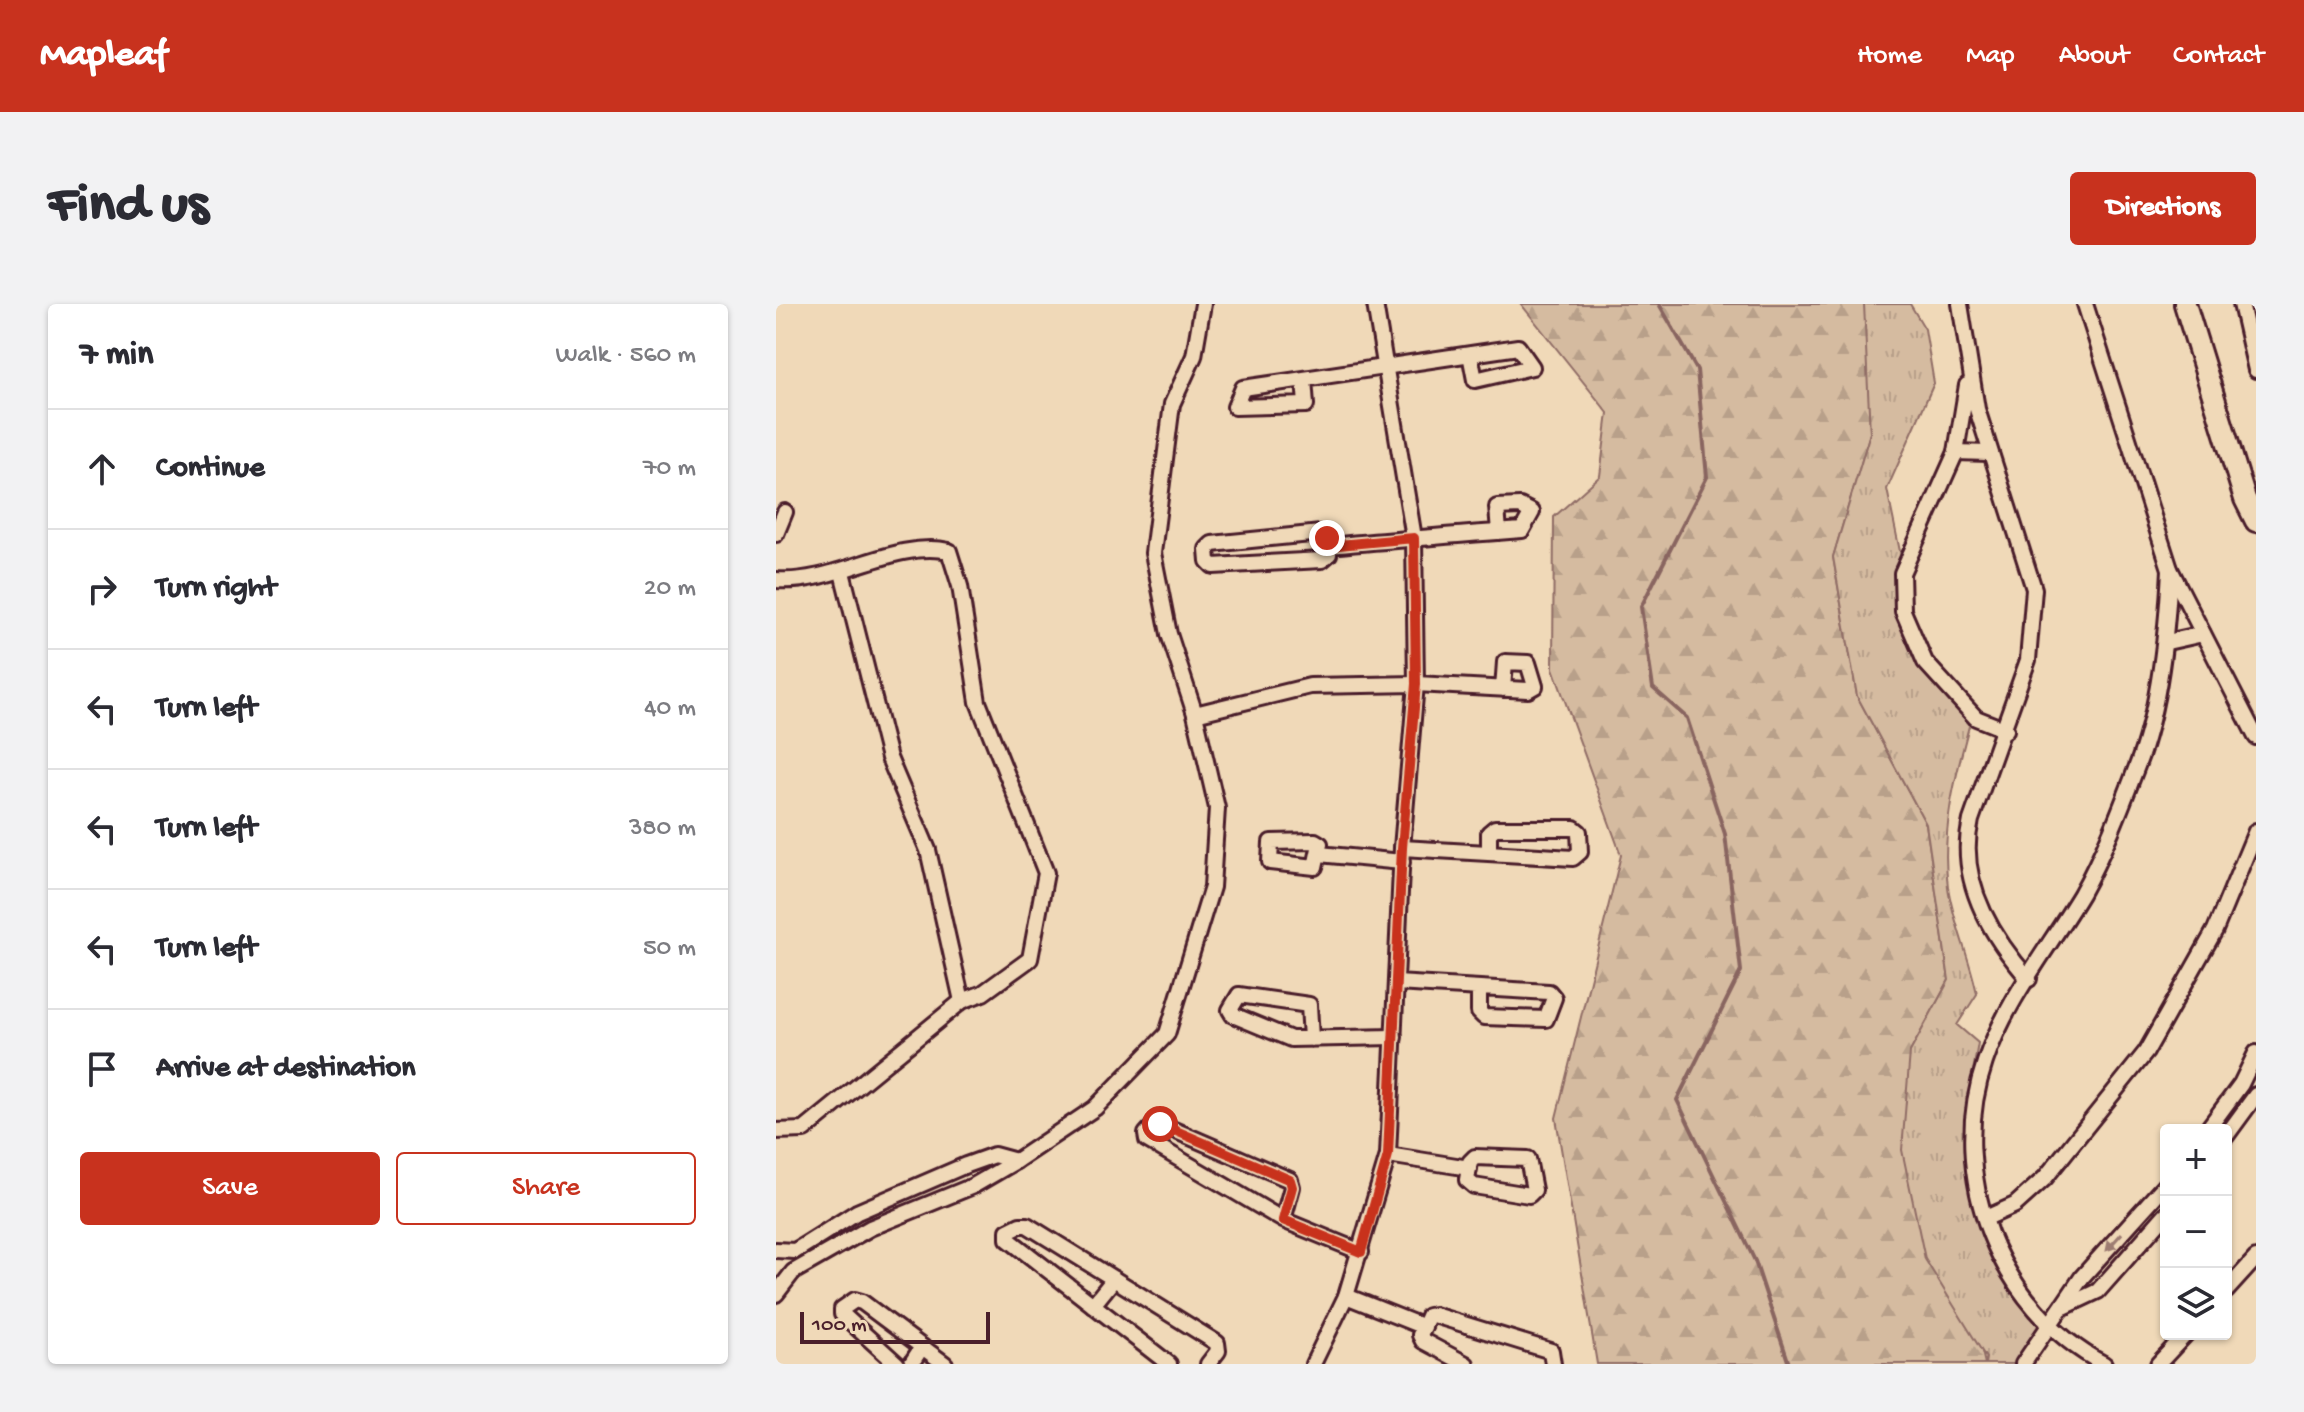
<!DOCTYPE html>
<html lang="en">
<head>
<meta charset="utf-8">
<style>
  body { margin:0; font-family:"Gochi Hand",sans-serif; background:#f2f2f3; color:#2b2b33 }
  .controls { position:absolute; right:24px; bottom:24px; display:grid; overflow:hidden; border-radius:8px; box-shadow:0 2px 6px #0004 }
  .controls button { width:72px; height:72px; display:grid; place-items:center; padding:0; border:0; border-bottom:2px solid #e1e1e2; background:#fff; color:#2b2b33; font:40px sans-serif }
  .scale { position:absolute; left:24px; bottom:20px; width:190px; box-sizing:border-box; padding-left:8px; border:4px solid #4a1f2b; border-top:0; font-size:22px; line-height:28px; white-space:nowrap; color:#4a1f2b; -webkit-text-stroke:6px #f0d9b8; paint-order:stroke }
  .stop { position:absolute; width:24px; height:24px; margin:-18px; border:6px solid #c8321e; border-radius:50%; background:#fff }
  .stop.end { background:#c8321e; border-color:#fff; box-shadow:0 2px 8px #0008 }
  .list { margin:0; padding:0; list-style:none }
  h2 { display:flex; justify-content:space-between; align-items:center; height:104px; margin:0; padding:0 32px; font-size:34px }
  h2 small { font-size:26px; font-weight:400; color:#7c7c81 }
  .list li { display:grid; grid-template-columns:52px 1fr auto; gap:24px; align-items:center; box-sizing:border-box; height:120px; padding:0 32px; border-top:2px solid #e1e1e2 }
  .list b { display:block; font-size:30px; white-space:nowrap }
  .list em { font-size:26px; font-style:normal; color:#7c7c81 }
  .actions { display:flex; gap:16px; padding:24px 32px }
  .actions a { flex:1; padding:18px 0; border:2px solid #c8321e; border-radius:8px; text-align:center; font-size:28px; color:#c8321e }
  .actions .main { background:#c8321e; color:#fff }
  .icon { flex:none; width:44px; height:44px; fill:none; stroke:currentColor; stroke-width:2; stroke-linecap:round; stroke-linejoin:round }
  .map { position:relative; flex:none; width:1480px; height:1060px; overflow:hidden; border-radius:8px }
  header { display:flex; align-items:center; gap:48px; box-sizing:border-box; height:112px; padding:0 40px; background:#c8321e; color:#fff }
  header strong { font-size:38px }
  nav { display:flex; gap:44px; margin-inline-start:auto; font-size:28px }
  .intro { display:flex; align-items:center; justify-content:space-between; box-sizing:border-box; height:192px; padding:0 48px }
  h1 { margin:0; font-size:56px }
  .button { padding:20px 36px; border-radius:8px; background:#c8321e; color:#fff; font-size:28px; font-weight:700 }
  main { display:flex; gap:48px; padding:0 48px }
  aside { flex:1; background:#fff; border-radius:8px; box-shadow:0 2px 6px #0004 }
  .map>svg:first-child { display:block }
  .forest { fill:url(#forest-firs); stroke:#906d66; stroke-width:2 }
  .park { fill:url(#park-tufts); stroke:#906d66; stroke-width:2 }
  .lines { fill:none; stroke-linecap:round; stroke-linejoin:round }
  .stream { stroke:#896560; stroke-width:4 }
  .street-casing { stroke:#4a1f2b; stroke-width:20 }
  .secondary-casing { stroke:#4a1f2b; stroke-width:26 }
  .street { stroke:#f0d9b8; stroke-width:14 }
  .secondary { stroke:#f0d9b8; stroke-width:20 }
  .oneway { fill:#9d7c72 }
  .route { stroke:#c8321e; stroke-width:10 }
</style>
</head>
<body>
<header>
<strong>Mapleaf</strong>
<nav><a>Home</a><a>Map</a><a>About</a><a>Contact</a></nav>
</header>
<div class="intro"><h1>Find us</h1><a class="button">Directions</a></div>
<main>
<aside>
<h2>7 min<small>Walk · 560 m</small></h2>
<ul class="list">
<li><svg class="icon" aria-label="ahead" viewBox="0 0 24 24"><path d="M12 20V5M6 11l6-6 6 6"/></svg><div><b>Continue</b></div><em>70 m</em></li>
<li><svg class="icon" aria-label="right" viewBox="0 0 24 24"><path d="M7 20v-9h11M14 6l5 5-5 5"/></svg><div><b>Turn right</b></div><em>20 m</em></li>
<li><svg class="icon" aria-label="left" viewBox="0 0 24 24"><path d="M17 20v-9H6M10 6l-5 5 5 5"/></svg><div><b>Turn left</b></div><em>40 m</em></li>
<li><svg class="icon" aria-label="left" viewBox="0 0 24 24"><path d="M17 20v-9H6M10 6l-5 5 5 5"/></svg><div><b>Turn left</b></div><em>380 m</em></li>
<li><svg class="icon" aria-label="left" viewBox="0 0 24 24"><path d="M17 20v-9H6M10 6l-5 5 5 5"/></svg><div><b>Turn left</b></div><em>50 m</em></li>
<li><svg class="icon" aria-label="arrive" viewBox="0 0 24 24"><path d="M6 21V4h12l-3 4 3 4H6"/></svg><div><b>Arrive at destination</b></div></li>
</ul>
<div class="actions"><a class="main">Save</a><a>Share</a></div>
</aside>
<div class="map">
<svg width="1480" height="1060" viewBox="0 0 1480 1060">
  <defs>
    <pattern id="forest-firs" width="22" height="20" patternUnits="userSpaceOnUse" patternTransform="scale(2)"><rect width="22" height="20" fill="#d5bba0"/><path d="M5 1l3.5 6h-7zM16 11l3.5 6h-7z" fill="#b8a08a"/></pattern>
    <pattern id="park-tufts" width="24" height="20" patternUnits="userSpaceOnUse" patternTransform="scale(2)"><rect width="24" height="20" fill="#d5bba0"/><path d="M3 7l-1-3M5 7V3M7 7l1-3M15 17l-1-3M17 17v-4M19 17l1-3" fill="none" stroke="#b8a08a"/></pattern>
  </defs>
  <rect width="100%" height="100%" fill="#f0d9b8"/>
  <filter id="ink" filterUnits="userSpaceOnUse"><feTurbulence type="fractalNoise" baseFrequency=".0125" numOctaves="2"/><feDisplacementMap in="SourceGraphic" scale="16" xChannelSelector="R" yChannelSelector="G"/><feConvolveMatrix kernelMatrix="1 2 1 2 8 2 1 2 1" color-interpolation-filters="sRGB"/></filter>
  <g filter="url(#ink)">
    <!-- forest -->
    <polygon class="forest" points="745,0 1090,0 1094,129 1057,253 1081,392 1150,520 1173,676 1134,748 1209,1060 821,1060 780,814 845,551 777,364 778,213 824,172 832,109"/>
    <!-- park -->
    <path class="park" d="M1088,0h46l15,25 9,54 -47,106 36,173 50,49c-15,57 -33,115 -25,176 5,35 22,71 29,107l-20,31 21,18 -14,80 25,113 13,42 48,40 -32,46h-33l1,-6 -61,-99 -23,-109 8,-98 39,-72 -23,-156 -69,-128 -24,-139 37,-124z"/>
    <g class="lines">
      <!-- stream -->
      <polyline class="stream" points="883,0 921,66 931,173 865,303 877,384 911,414 949,530 965,667 901,796 979,957 1013,1060"/>
      <!-- street casing -->
      <g class="street-casing">
        <g id="street">
          <path d="M1184,0l17,105 57,180 -6,71 -57,160c-14,59 20,116 58,159"/>
          <polyline points="1309,0 1394,265 1480,433"/>
          <polyline points="1465,0 1480,66"/>
          <polyline points="528,75 530,101 459,103 467,84 742,43 756,63 699,76 694,50"/>
          <polyline points="1191,81 1180,148 1126,269 1127,307 1149,358 1200,414 1230,426"/>
          <polyline points="1180,148 1212,149"/>
          <polygon points="545,229 551,234 553,250 546,256 437,262 432,257 431,245 436,240"/>
          <polyline points="0,230 9,208"/>
          <path d="M552,242c64,-6 129,-11 194,-16l10,-18 -12,-6 -23,1 2,25"/>
          <polyline points="66,268 113,454 152,546 186,697"/>
          <path d="M0,276c58,5 119,-41 173,-29l11,35 18,116 68,171 -16,86 -47,34 -21,8 -158,129 -28,1"/>
          <polyline points="1391,338 1427,330"/>
          <polyline points="419,410 534,382 640,380 752,386 759,382 752,359 729,358 727,385"/>
          <polygon points="539,537 544,540 539,563 494,558 495,538"/>
          <polyline points="626,544 797,554 804,548 803,528 798,524 719,524 713,529 713,549"/>
          <polyline points="543,550 626,558"/>
          <polyline points="620,679 773,688 778,694 770,715 708,713 703,708 703,684"/>
          <polyline points="535,735 533,701 463,691 454,706 457,711 515,735 618,733"/>
          <polyline points="1431,826 1465,780 1480,749"/>
          <polyline points="1450,832 1480,791"/>
          <polyline points="612,851 693,864"/>
          <polygon points="699,853 752,855 758,886 753,891 698,882 691,876 694,858"/>
          <polyline points="1210,914 1239,901 1269,874 1370,748 1439,626 1480,527"/>
          <polyline points="507,916 516,883 514,876 384,820 379,820 370,830 371,836 507,916 585,948"/>
          <polyline points="0,946 19,947 81,908 190,861 218,851 240,857"/>
          <polyline points="1450,987 1480,954"/>
          <polyline points="0,990 17,968 94,924 197,882 240,857 319,804 391,730 436,583 441,504 419,410 393,330 377,249 396,100 418,52 427,0"/>
          <polyline points="570,992 648,1023"/>
          <polyline points="317,1001 338,975"/>
          <polyline points="1288,1003 1322,987 1390,910"/>
          <polyline points="121,1060 66,1010 66,1005 79,996 86,998 169,1060"/>
          <polyline points="135,1060 146,1043"/>
          <polyline points="393,1060 232,935 232,927 244,921 251,921 441,1039 442,1047 432,1060"/>
          <polyline points="537,1060 570,992 612,851 626,544 640,380 638,234 599,0"/>
          <polyline points="690,1060 647,1037 644,1031 652,1012 658,1011 775,1047 777,1060"/>
          <polyline points="1247,1060 1306,973 1390,880"/>
          <path d="M1328,1060c-105,-55 -158,-189 -119,-302 20,-60 63,-113 96,-168 22,-39 40,-86 56,-128 23,-59 30,-134 33,-197"/>
          <polyline points="1382,1060 1410,1030"/>
        </g>
      </g>
      <!-- secondary casing -->
      <g class="secondary-casing">
        <polyline id="secondary" points="1409,0 1469,195 1480,217"/>
      </g>
      <!-- street -->
      <use href="#street" class="street"/>
      <!-- secondary -->
      <use href="#secondary" class="secondary"/>
    </g>
    <!-- one-way arrows -->
    <defs><path id="oneway-solid" d="M-6-.8H1V-3.2L6.5 0L1 3.2V.8H-6Z" transform="scale(2)"/></defs>
    <use class="oneway" href="#oneway-solid" transform="translate(1338 938) rotate(132)"/>
  </g>
  <g class="lines" filter="url(#ink)">
    <!-- route -->
    <polyline class="route" points="384,820 514,876 516,883 507,916 585,948 612,851 626,544 640,380 638,234 552,242 551,234"/>
  </g>
</svg>
<div class="controls">
<button>+</button>
<button>−</button>
<button><svg class="icon" aria-label="layers" viewBox="0 0 24 24"><path d="M12 4l9 5-9 5-9-5zM3 14l9 5 9-5"/></svg></button>
</div>
<div class="scale">100 m</div>
<div class="stop" style="left:384px;top:820px"></div>
<div class="stop end" style="left:551px;top:234px"></div>
</div>
</main>
</body>
</html>
